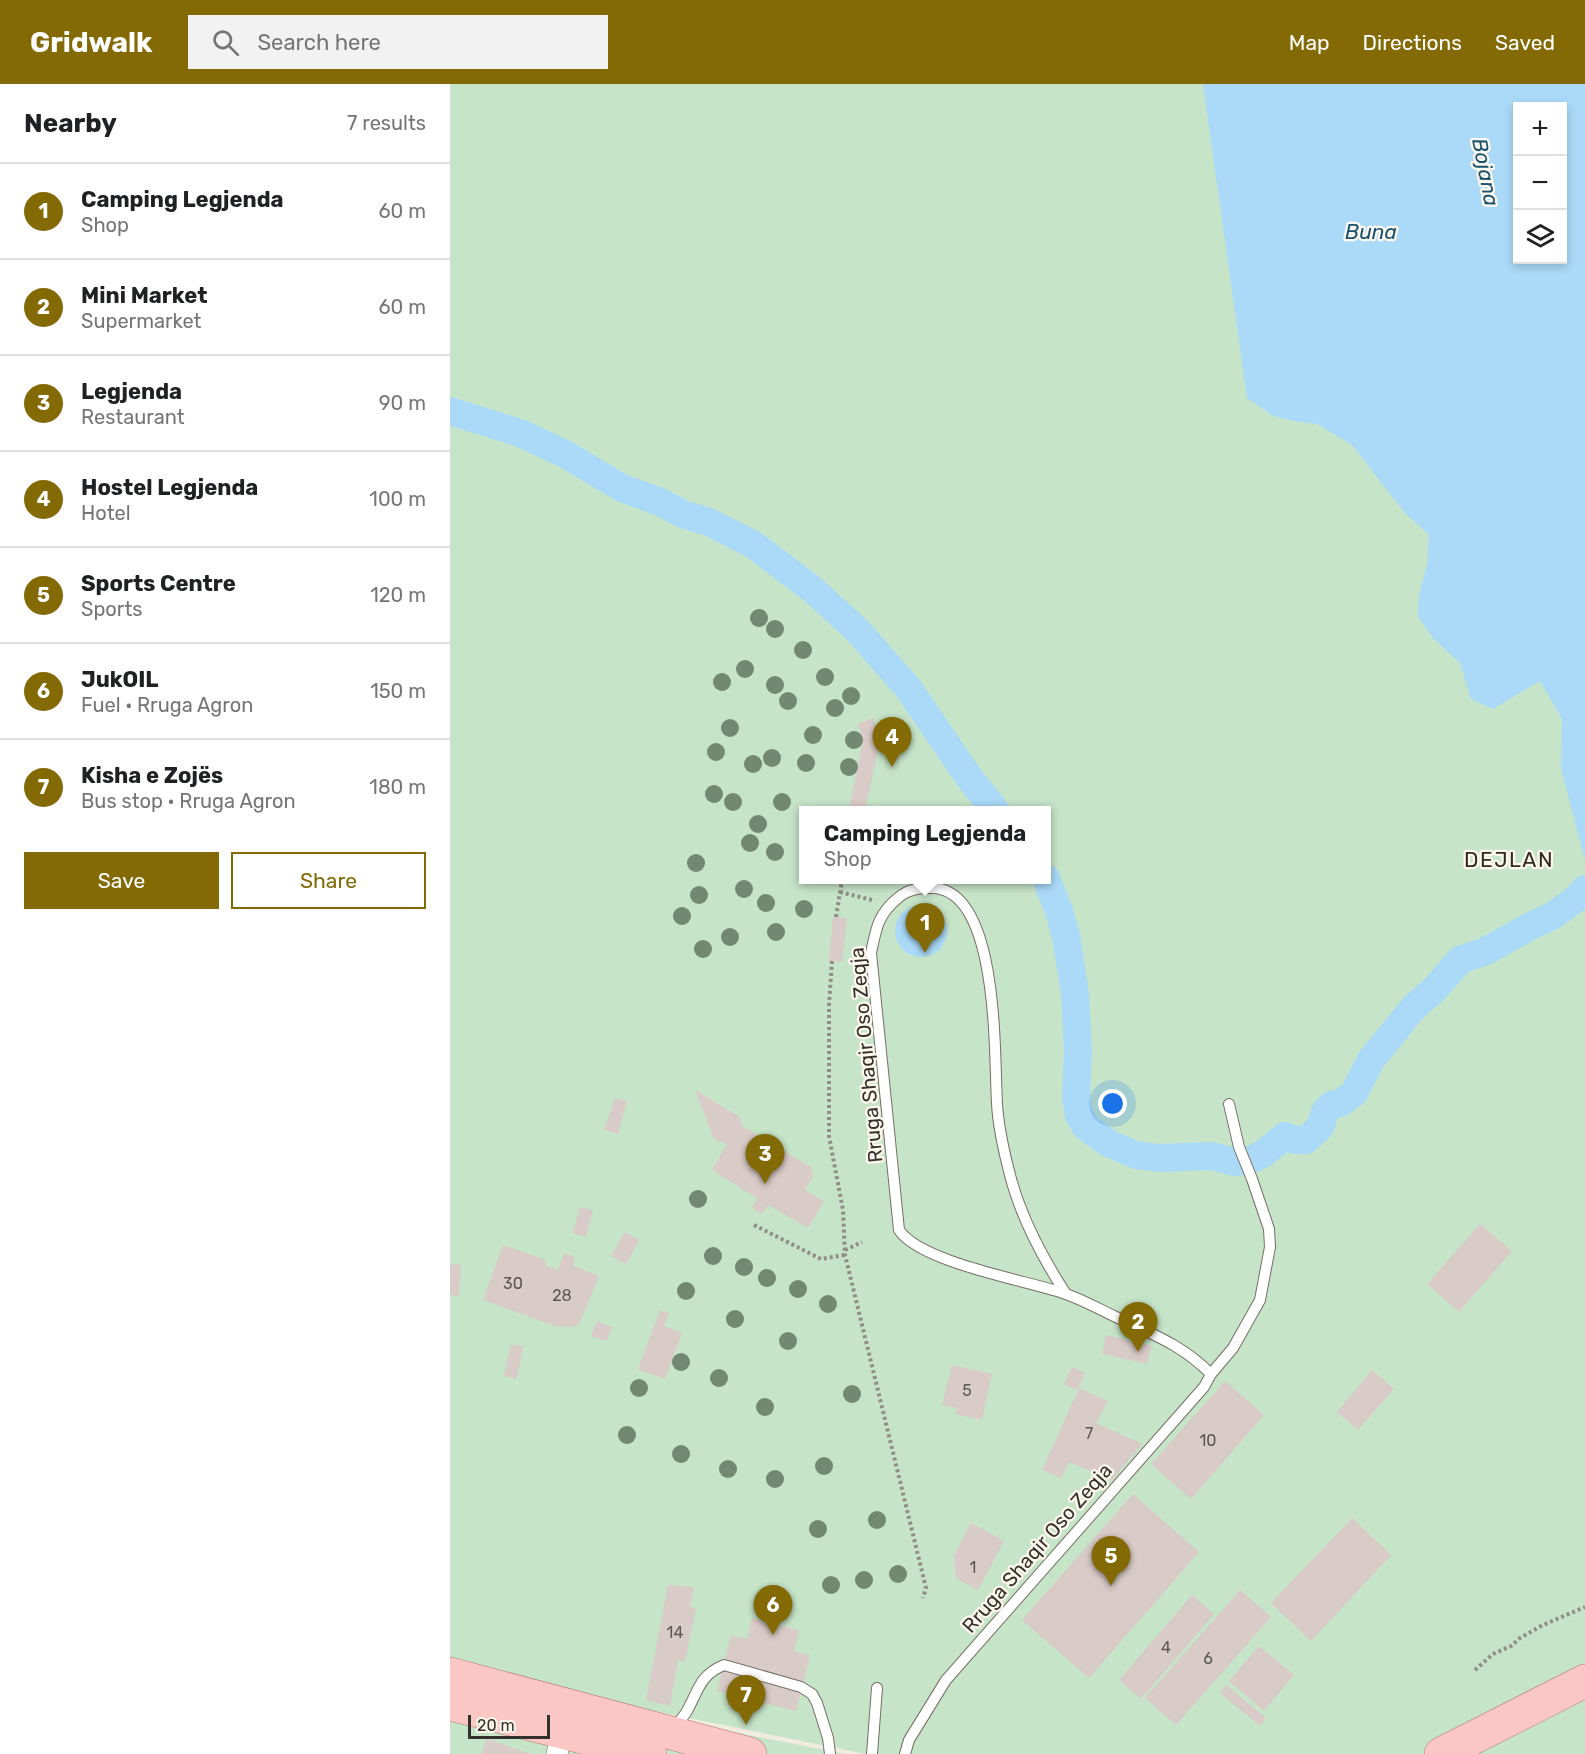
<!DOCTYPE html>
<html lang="en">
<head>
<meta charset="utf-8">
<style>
  body { margin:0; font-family:Rubik,sans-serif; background:#f2f2f2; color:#202124 }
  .controls { position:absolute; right:18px; top:18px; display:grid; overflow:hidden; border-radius:0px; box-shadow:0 3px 9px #0003 }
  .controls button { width:54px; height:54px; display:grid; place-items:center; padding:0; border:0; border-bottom:2px solid #e0e0e0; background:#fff; color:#202124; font:30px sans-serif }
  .scale { position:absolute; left:18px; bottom:15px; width:82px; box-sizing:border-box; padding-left:6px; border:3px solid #34312d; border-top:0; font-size:16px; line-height:21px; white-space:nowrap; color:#34312d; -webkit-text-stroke:4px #fef8ef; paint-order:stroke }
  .you { position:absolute; left:663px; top:1020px; width:21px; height:21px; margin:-15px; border:4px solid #fff; border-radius:50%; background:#1a73e8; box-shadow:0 0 0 9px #1a73e833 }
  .badge { display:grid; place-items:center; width:39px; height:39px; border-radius:50%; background:#836a05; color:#fff; font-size:20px; font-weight:700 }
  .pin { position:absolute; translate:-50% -50px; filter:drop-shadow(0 2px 3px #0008) }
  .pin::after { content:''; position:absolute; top:32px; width:21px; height:18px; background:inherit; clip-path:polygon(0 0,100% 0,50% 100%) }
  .popup { position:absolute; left:349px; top:722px; width:252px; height:78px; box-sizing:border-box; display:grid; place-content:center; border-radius:0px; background:#fff; filter:drop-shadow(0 2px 4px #0005); font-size:20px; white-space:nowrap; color:#757577 }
  .popup b { font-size:22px; color:#202124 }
  .popup::after { content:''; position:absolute; left:50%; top:100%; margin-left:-12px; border:12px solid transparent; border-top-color:#fff }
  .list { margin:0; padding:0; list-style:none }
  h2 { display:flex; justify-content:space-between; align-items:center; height:78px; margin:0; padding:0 24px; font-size:26px }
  h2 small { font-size:20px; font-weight:400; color:#757577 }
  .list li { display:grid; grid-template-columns:39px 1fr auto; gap:18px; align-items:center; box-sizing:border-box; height:96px; padding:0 24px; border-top:2px solid #e0e0e0 }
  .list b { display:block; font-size:22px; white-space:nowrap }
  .list p { margin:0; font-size:20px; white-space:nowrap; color:#757577 }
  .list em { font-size:20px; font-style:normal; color:#757577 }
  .actions { display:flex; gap:12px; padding:18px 24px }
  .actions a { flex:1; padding:14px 0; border:2px solid #836a05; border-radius:0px; text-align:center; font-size:21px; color:#836a05 }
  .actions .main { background:#836a05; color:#fff }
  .icon { flex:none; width:33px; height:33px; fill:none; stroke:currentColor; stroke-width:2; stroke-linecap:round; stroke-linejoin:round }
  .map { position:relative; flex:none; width:1135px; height:1670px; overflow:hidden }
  header { display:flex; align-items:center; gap:36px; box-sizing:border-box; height:84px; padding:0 30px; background:#836a05; color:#fff }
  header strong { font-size:28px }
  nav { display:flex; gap:33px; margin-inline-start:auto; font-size:21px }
  .search { width:420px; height:54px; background:#f2f2f2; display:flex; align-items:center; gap:15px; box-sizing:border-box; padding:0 21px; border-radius:0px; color:#757577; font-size:22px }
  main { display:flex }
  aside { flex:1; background:#fff }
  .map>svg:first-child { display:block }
  .green { fill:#c6e4c8; fill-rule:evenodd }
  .water { fill:#aadaf8; fill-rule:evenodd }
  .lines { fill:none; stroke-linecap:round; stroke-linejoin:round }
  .canal { stroke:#aadaf8; stroke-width:28 }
  .building { fill:#d9cbc8 }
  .lane-casing { stroke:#756e65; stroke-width:12 }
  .street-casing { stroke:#756e65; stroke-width:22 }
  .primary-casing { stroke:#b47a76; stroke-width:34 }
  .path { stroke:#928d86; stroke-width:4; stroke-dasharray:3 3; stroke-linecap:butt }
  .lane { stroke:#fff; stroke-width:10 }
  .street { stroke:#fff; stroke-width:21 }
  .primary { stroke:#fbc7c4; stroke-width:33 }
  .tree { fill:#728870 }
  .labels { text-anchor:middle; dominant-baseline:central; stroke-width:4.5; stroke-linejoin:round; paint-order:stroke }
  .number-label { font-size:16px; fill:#5d5854 }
  .street-label { font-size:20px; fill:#34312d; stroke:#fef8ef }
  .water-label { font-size:21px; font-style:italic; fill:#17516f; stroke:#fef8ef }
  .neighbourhood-label { font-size:21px; letter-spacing:1.5px; fill:#302a22; stroke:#fef8ef }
</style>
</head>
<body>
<header>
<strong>Gridwalk</strong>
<div class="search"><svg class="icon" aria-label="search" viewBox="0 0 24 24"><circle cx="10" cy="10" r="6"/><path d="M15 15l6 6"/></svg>Search here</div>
<nav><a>Map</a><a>Directions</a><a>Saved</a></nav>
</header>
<main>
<aside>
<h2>Nearby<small>7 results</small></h2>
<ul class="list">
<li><span class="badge">1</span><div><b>Camping Legjenda</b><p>Shop</p></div><em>60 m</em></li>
<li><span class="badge">2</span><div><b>Mini Market</b><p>Supermarket</p></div><em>60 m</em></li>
<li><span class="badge">3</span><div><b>Legjenda</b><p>Restaurant</p></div><em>90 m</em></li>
<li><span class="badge">4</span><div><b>Hostel Legjenda</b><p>Hotel</p></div><em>100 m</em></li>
<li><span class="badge">5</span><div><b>Sports Centre</b><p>Sports</p></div><em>120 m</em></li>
<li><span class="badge">6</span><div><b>JukOIL</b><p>Fuel · Rruga Agron</p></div><em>150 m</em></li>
<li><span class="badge">7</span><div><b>Kisha e Zojës</b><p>Bus stop · Rruga Agron</p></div><em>180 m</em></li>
</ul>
<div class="actions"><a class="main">Save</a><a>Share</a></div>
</aside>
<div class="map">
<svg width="1135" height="1670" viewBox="0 0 1135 1670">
  <rect width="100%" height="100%" fill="#f2ebe0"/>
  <!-- green -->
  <g class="green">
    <path d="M0,0h1135v1670h-719l-266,-54 -150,-4zM1068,22h44v154h-44zM354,726h242v70h-242z"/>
    <polygon points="0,1617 148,1621 395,1670 0,1670"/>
  </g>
  <!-- water -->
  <g class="water">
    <path d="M753,0h382v776l-24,-92 1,-49 -22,-38 -47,28 -22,-10 -11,-36 -27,-25 -15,-21 1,-22 8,-30 2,-30 -25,-23 -52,-67 -35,-21 -18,-2 -26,-6 -26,-18zM1068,22h44v154h-44z"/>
    <circle cx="471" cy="847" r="26"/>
  </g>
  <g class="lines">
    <!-- canal -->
    <g class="canal">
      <polyline points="0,327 70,349 115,370 172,404 210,418 235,431 259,438 304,461 362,505 407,546 458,604 518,692 545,726"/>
      <polyline points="596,794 609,827 616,852 625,910 628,967 626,1014 629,1031 635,1042 658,1059 686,1071 708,1074 762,1072 785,1078 803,1075 814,1069 835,1052 845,1056 856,1056 870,1043 875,1028 881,1021 891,1019 904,1009 921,976 964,923 983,907 1010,876 1036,867 1079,843 1104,831 1127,814 1135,805"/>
    </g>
  </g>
  <!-- building -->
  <g class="building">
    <polygon points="423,634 430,657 415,726 405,726 399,725 413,655 407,640"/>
    <polygon points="383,833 397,834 392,878 379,877"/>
    <polygon points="245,1006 290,1033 292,1042 361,1083 363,1093 355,1106 374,1117 358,1144 318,1121 312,1130 302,1124 307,1114 262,1086 277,1060 264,1055"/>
    <polygon points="165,1014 177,1017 168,1050 154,1046"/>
    <polygon points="130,1123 143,1126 136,1153 123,1149"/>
    <polygon points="1030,1140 1062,1167 1009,1228 977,1200"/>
    <polygon points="175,1148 189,1156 176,1180 161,1172"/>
    <polygon points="53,1161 96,1176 95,1182 108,1186 114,1169 125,1173 123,1182 149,1192 129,1240 122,1243 105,1242 33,1216"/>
    <polygon points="11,1180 9,1212 0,1211 0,1181"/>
    <polygon points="210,1226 219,1229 214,1242 232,1249 215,1295 188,1285"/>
    <polygon points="147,1237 162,1243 157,1257 141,1252"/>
    <polygon points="656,1251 702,1262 697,1280 652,1270"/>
    <polygon points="61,1261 74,1262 66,1295 54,1292"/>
    <polygon points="502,1281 542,1290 532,1336 505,1330 507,1324 492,1321"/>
    <polygon points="622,1283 635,1289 627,1306 614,1300"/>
    <polygon points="922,1286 944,1305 908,1346 887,1328"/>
    <polygon points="775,1297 814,1331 741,1415 701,1380"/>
    <polygon points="629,1304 658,1317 646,1339 692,1360 662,1396 619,1378 611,1394 592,1386"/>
    <polygon points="683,1410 749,1468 639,1594 572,1536"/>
    <polygon points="902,1434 941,1471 861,1557 821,1519"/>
    <polygon points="521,1439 554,1457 528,1506 506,1494 504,1472"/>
    <polygon points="218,1501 244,1503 240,1523 246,1524 235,1578 228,1576 220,1622 196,1616"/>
    <polygon points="790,1506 821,1533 726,1641 695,1614"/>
    <polygon points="742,1511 764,1530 691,1615 669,1596"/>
    <polygon points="302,1534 349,1546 344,1567 360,1571 346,1627 267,1607 281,1551 297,1555"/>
    <polygon points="809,1562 844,1591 814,1627 779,1597"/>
    <polygon points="776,1601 816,1634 810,1642 770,1609"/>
    <polygon points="37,1655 81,1670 31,1670"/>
  </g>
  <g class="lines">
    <!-- lane casing -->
    <g class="lane-casing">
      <g id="lane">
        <polyline points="761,1290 783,1264 810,1216 820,1163 819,1145 802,1095 789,1063 779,1020"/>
        <path d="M224,1644c4,-6 11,-12 14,-19 11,-20 12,-34 36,-44l77,22 11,7 5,9 11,35 2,16"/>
        <polyline points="422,1670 427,1604"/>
        <path d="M455,1670l4,-14 37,-60 258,-293 7,-13c-30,-30 -59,-40 -97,-58 -17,-8 -33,-17 -51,-23 -39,-13 -143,-31 -164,-63l-28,-277c5,-24 7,-39 27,-55 10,-9 21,-10 34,-10 68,1 62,169 65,215 1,23 7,49 13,72 11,43 32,82 56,119"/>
      </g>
    </g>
    <!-- street casing -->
    <g class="street-casing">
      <polyline id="street" points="107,1670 114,1635"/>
    </g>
    <!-- primary casing -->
    <g class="primary-casing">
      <g id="primary">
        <polyline points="0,1590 300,1670"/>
        <polyline points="0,1620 200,1670"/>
        <polyline points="991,1670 1135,1597"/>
      </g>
    </g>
    <!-- path -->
    <g class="path">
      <polyline points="401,726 401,725"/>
      <polyline points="390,808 422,816"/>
      <polyline points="386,833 392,796"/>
      <polyline points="382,877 379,921 379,1052 393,1126 395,1171 476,1504 473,1514"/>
      <polyline points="304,1141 371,1175 395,1171"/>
      <polyline points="395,1166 412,1158"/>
      <polyline points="1025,1586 1043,1570 1061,1562 1070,1554 1093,1541 1135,1523"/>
    </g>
    <!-- lane -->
    <use href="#lane" class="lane"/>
    <!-- street -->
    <use href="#street" class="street"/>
    <!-- primary -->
    <use href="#primary" class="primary"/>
  </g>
  <!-- trees -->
  <g class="tree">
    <circle cx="309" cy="534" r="9"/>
    <circle cx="325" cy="545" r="9"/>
    <circle cx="353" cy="566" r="9"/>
    <circle cx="295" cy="585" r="9"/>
    <circle cx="375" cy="593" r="9"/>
    <circle cx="272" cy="598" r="9"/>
    <circle cx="325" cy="601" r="9"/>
    <circle cx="401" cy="612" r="9"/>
    <circle cx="338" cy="617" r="9"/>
    <circle cx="385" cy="624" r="9"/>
    <circle cx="280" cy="644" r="9"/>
    <circle cx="363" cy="651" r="9"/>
    <circle cx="404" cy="656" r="9"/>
    <circle cx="266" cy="668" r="9"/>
    <circle cx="322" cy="674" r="9"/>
    <circle cx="356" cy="679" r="9"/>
    <circle cx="303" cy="680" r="9"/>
    <circle cx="399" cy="683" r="9"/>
    <circle cx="264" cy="710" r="9"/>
    <circle cx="283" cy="718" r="9"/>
    <circle cx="332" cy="718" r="9"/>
    <circle cx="308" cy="740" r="9"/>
    <circle cx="300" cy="759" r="9"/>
    <circle cx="325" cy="768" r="9"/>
    <circle cx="246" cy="779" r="9"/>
    <circle cx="294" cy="805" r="9"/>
    <circle cx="249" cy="811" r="9"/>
    <circle cx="316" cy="819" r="9"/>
    <circle cx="354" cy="825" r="9"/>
    <circle cx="232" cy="832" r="9"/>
    <circle cx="326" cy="848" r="9"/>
    <circle cx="280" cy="853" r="9"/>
    <circle cx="253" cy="865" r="9"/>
    <circle cx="248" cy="1115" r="9"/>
    <circle cx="263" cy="1172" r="9"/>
    <circle cx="294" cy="1183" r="9"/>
    <circle cx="317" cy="1194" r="9"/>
    <circle cx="348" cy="1205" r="9"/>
    <circle cx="236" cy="1207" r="9"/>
    <circle cx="378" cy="1220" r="9"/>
    <circle cx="285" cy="1235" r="9"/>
    <circle cx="338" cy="1257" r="9"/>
    <circle cx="231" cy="1278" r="9"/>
    <circle cx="269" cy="1294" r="9"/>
    <circle cx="189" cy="1304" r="9"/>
    <circle cx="402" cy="1310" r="9"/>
    <circle cx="315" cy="1323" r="9"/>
    <circle cx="177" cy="1351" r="9"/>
    <circle cx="231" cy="1370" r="9"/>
    <circle cx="374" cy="1382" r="9"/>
    <circle cx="278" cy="1385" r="9"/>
    <circle cx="325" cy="1395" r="9"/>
    <circle cx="427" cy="1436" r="9"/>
    <circle cx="368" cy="1445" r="9"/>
    <circle cx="448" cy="1490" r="9"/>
    <circle cx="414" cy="1496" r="9"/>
    <circle cx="381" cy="1501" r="9"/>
  </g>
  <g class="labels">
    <!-- number labels -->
    <g class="number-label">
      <text x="63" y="1199">30</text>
      <text x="112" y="1211">28</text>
      <text x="517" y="1306">5</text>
      <text x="639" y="1349">7</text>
      <text x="758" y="1356">10</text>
      <text x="523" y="1483">1</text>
      <text x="225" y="1548">14</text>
      <text x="716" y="1563">4</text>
      <text x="758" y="1574">6</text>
    </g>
    <!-- street labels -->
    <g class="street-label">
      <text transform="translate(416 971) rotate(-95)">Rruga Shaqir Oso Zeqja</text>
      <text transform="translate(587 1464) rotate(-49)">Rruga Shaqir Oso Zeqja</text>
    </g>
    <!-- water labels -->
    <g class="water-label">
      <text transform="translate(1036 88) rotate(79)">Bojana</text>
      <text x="921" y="147">Buna</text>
    </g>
    <!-- neighbourhood labels -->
    <g class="neighbourhood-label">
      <text x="1059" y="775">DEJLAN</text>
    </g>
  </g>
</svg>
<div class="controls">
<button>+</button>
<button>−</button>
<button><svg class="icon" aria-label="layers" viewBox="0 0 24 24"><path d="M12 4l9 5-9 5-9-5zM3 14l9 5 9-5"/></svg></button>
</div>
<div class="scale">20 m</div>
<div class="you"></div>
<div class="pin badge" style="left:475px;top:869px">1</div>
<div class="popup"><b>Camping Legjenda</b>Shop</div>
<div class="pin badge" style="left:688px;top:1268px">2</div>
<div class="pin badge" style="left:315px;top:1100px">3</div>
<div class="pin badge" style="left:442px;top:683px">4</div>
<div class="pin badge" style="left:661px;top:1502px">5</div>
<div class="pin badge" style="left:323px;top:1551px">6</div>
<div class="pin badge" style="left:296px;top:1641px">7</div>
</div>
</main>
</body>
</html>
